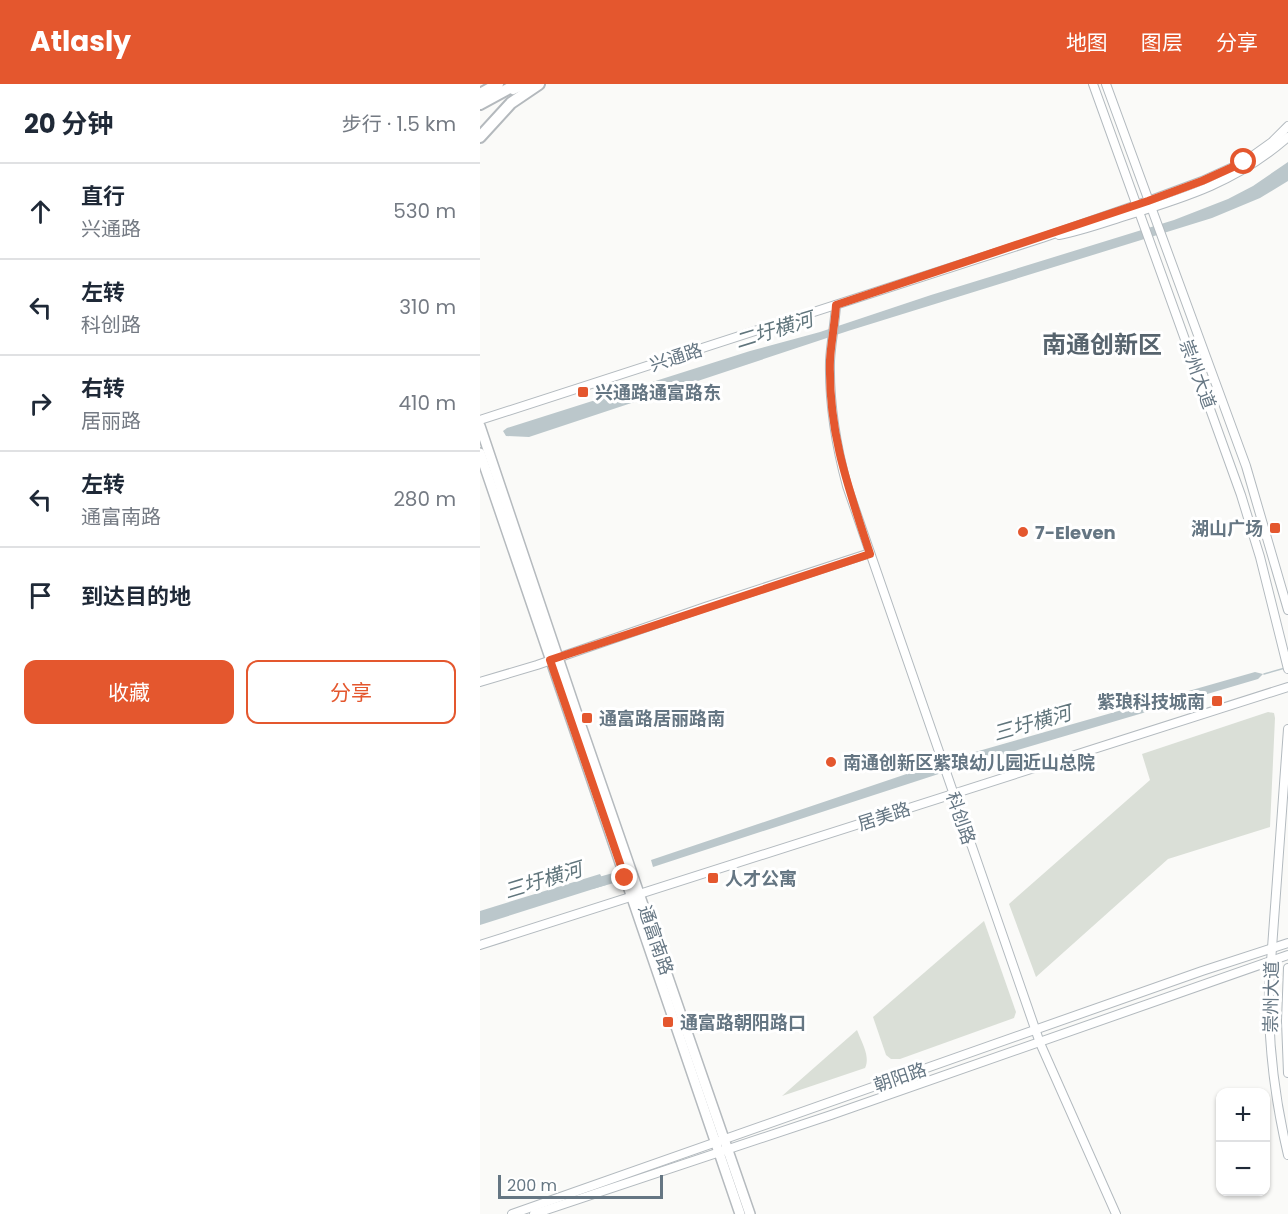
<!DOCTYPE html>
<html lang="zh">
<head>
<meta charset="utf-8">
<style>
  body { margin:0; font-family:Poppins,"Noto Sans SC",sans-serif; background:#f6f6f7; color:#1f2937 }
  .controls { position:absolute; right:18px; bottom:18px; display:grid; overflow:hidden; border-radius:12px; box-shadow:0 2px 4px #0004 }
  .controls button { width:54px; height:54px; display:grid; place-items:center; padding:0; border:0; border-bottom:2px solid #e0e1e3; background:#fff; color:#1f2937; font:30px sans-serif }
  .scale { position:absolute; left:18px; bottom:15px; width:165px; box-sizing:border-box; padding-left:6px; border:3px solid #657683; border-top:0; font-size:16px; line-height:21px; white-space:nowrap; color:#657683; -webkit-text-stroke:4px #fff; paint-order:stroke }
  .stop { position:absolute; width:18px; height:18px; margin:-14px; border:4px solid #e4572e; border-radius:50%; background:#fff }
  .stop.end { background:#e4572e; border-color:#fff; box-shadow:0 2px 6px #0008 }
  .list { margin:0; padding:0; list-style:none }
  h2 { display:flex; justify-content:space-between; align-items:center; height:78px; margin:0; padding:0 24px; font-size:26px }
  h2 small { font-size:20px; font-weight:400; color:#747a83 }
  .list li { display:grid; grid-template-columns:39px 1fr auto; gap:18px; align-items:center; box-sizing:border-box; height:96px; padding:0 24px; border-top:2px solid #e0e1e3 }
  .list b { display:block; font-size:22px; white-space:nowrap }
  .list p { margin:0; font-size:20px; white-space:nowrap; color:#747a83 }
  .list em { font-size:20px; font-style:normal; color:#747a83 }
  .actions { display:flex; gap:12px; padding:18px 24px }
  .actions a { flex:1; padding:14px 0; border:2px solid #e4572e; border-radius:12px; text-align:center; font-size:21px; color:#e4572e }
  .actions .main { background:#e4572e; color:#fff }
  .icon { flex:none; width:33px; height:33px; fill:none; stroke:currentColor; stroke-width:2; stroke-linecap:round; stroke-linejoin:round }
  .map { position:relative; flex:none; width:808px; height:1130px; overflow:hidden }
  header { display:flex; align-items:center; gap:36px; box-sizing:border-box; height:84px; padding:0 30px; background:#e4572e; color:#fff }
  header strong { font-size:28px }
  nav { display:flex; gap:33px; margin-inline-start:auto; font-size:21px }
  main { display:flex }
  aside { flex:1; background:#fff }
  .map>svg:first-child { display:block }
  .green { fill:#dadfd7 }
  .water { fill:#bbc7cb }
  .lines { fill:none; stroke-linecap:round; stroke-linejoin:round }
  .stream { stroke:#bbc7cb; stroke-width:1.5 }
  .river { stroke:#bbc7cb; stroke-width:10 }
  .secondary-casing { stroke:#b3babf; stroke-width:10 }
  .primary-casing { stroke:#b5babe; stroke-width:12 }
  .highway-casing { stroke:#b4b9bd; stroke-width:14 }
  .secondary { stroke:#fff; stroke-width:8 }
  .primary { stroke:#fff; stroke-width:9 }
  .highway { stroke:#fff; stroke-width:10 }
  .route { stroke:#e4572e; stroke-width:8 }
  .poi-dot { fill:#e4572e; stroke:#fff; stroke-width:2 }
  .labels { text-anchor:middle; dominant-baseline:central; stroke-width:6; stroke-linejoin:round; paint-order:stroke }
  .street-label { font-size:18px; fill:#657683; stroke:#fff }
  .poi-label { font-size:18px; font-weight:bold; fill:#657683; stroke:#fff; text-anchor:start }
  .water-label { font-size:20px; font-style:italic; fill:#60757c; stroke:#fff }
  .district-label { font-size:24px; font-weight:bold; fill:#57646e; stroke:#fff }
</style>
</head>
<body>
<header>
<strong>Atlasly</strong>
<nav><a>地图</a><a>图层</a><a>分享</a></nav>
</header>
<main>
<aside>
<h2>20 分钟<small>步行 · 1.5 km</small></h2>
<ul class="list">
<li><svg class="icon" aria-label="ahead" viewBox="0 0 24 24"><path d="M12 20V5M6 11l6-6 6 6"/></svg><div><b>直行</b><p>兴通路</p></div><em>530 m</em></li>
<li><svg class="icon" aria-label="left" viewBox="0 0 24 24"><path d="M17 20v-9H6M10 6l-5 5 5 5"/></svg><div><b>左转</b><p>科创路</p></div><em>310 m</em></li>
<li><svg class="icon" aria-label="right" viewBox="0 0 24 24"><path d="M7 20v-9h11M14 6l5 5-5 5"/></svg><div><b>右转</b><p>居丽路</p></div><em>410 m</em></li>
<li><svg class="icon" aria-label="left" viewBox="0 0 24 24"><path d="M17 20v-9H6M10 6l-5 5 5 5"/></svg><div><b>左转</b><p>通富南路</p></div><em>280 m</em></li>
<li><svg class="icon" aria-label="arrive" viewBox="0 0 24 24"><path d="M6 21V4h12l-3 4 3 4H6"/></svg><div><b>到达目的地</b></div></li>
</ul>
<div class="actions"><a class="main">收藏</a><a>分享</a></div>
</aside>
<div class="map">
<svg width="808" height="1130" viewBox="0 0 808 1130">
  <rect width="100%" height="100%" fill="#fafaf8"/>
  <!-- green -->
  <g class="green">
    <polygon points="788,628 794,629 795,634 790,743 688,775 556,893 529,820 670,696 662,670"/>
    <polygon points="504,837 536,928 534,934 420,975 411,975 406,971 393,933"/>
    <path d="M377,946c4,11 14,27 8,38l-83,28z"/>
  </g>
  <!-- water -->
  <g class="water">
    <polygon points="808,78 808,97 780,114 732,134 368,247 49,353 26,352 23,347 27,344 270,267 340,248 451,211 694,136 748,115 773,102"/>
    <polygon points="775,588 783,590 778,595 477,684 173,783 171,776 474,674"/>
    <polygon points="120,790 126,801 0,841 0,827"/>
  </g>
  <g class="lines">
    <!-- stream -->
    <polyline class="stream" points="784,590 805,584"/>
    <!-- river -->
    <polyline class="river" points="112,800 137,793"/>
    <!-- secondary casing -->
    <g class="secondary-casing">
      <g id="secondary">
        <polyline points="613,0 761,411 780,473 808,585"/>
        <polyline points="626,0 766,382 808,526"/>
        <polyline points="33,6 46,0"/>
        <path d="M579,151c22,-4 44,-12 66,-19 62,-19 113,-35 163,-79"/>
        <path d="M356,221c-1,19 -5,37 -6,56 -1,43 6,84 17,125l193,557 76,171"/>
        <polyline points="0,336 562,154 668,117 722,97 764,78 792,58 808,42"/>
        <polyline points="0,598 57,581 225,523 390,469"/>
        <path d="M808,645l-19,260c-1,56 6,111 19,166"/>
        <polyline points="0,861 808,603"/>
        <polyline points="808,884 806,937 808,989"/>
        <polyline points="32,1130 722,887 808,859"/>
        <polyline points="54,1130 351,1031 808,871"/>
      </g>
    </g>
    <!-- primary casing -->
    <g class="primary-casing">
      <g id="primary">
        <polyline points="0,342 99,636 270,1130"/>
        <polyline points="0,369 260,1130"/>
      </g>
    </g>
    <!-- highway casing -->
    <g class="highway-casing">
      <g id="highway">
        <polyline points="0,10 18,0"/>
        <polyline points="0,20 37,0"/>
        <polyline points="0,53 31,19 59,0"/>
      </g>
    </g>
    <!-- secondary -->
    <use href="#secondary" class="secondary"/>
    <!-- primary -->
    <use href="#primary" class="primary"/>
    <!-- highway -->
    <use href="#highway" class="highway"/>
  </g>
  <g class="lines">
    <!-- route -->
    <path class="route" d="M145,794l-75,-218 320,-106c-22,-67 -42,-122 -40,-194 1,-18 5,-36 6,-55l312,-104 54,-20 42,-19"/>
  </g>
  <!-- markers -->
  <g class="poi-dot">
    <rect x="97" y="302" width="12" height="12" rx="3"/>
    <rect x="789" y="438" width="12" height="12" rx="3"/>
    <circle cx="543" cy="448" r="6"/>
    <rect x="731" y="611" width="12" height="12" rx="3"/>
    <rect x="101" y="628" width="12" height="12" rx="3"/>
    <circle cx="351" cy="678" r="6"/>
    <rect x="227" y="788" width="12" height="12" rx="3"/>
    <rect x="182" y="932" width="12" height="12" rx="3"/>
  </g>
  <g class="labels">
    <!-- street labels -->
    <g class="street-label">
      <text transform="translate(196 273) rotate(-18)">兴通路</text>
      <text transform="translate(718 290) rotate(70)">崇州大道</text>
      <text transform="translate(404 732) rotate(-18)">居美路</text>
      <text transform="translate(481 734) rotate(71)">科创路</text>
      <text transform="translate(176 856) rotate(71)">通富南路</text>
      <text transform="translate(791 913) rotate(-89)">崇州大道</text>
      <text transform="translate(420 993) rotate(-19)">朝阳路</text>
    </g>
    <!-- poi labels -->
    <g class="poi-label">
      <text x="115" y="308">兴通路通富路东</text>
      <text x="783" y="444" text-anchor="end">湖山广场</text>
      <text x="555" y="448">7-Eleven</text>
      <text x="725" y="617" text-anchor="end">紫琅科技城南</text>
      <text x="119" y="634">通富路居丽路南</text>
      <text x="363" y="678">南通创新区紫琅幼儿园近山总院</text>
      <text x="245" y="794">人才公寓</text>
      <text x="200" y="938">通富路朝阳路口</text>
    </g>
    <!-- water labels -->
    <g class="water-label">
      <text transform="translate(294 246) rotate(-17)">二圩横河</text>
      <text transform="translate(552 639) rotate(-16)">三圩横河</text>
      <text transform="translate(63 796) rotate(-17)">三圩横河</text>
    </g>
    <!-- district labels -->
    <g class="district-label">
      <text x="622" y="260">南通创新区</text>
    </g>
  </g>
</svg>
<div class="controls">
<button>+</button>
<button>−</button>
</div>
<div class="scale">200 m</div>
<div class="stop" style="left:764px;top:78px"></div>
<div class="stop end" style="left:145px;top:794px"></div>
</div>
</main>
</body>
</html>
